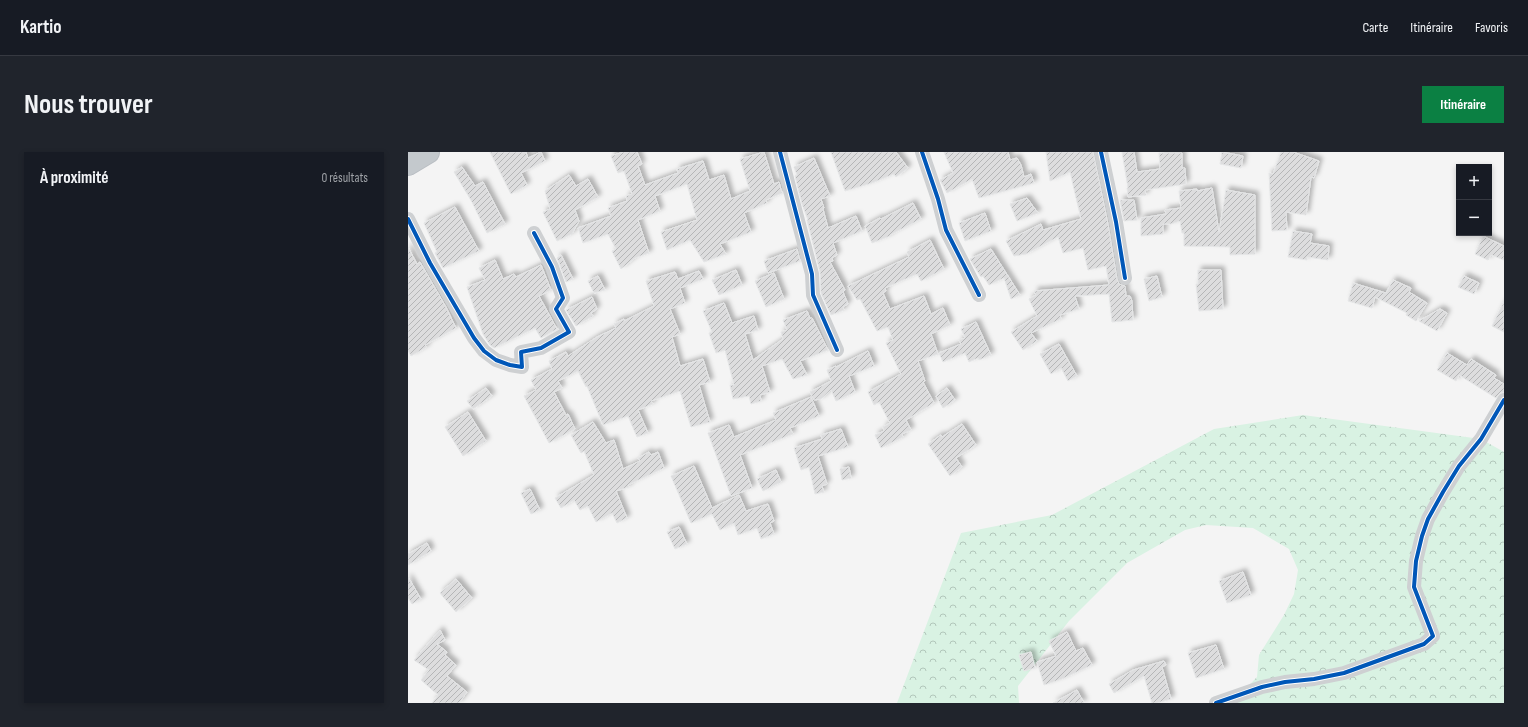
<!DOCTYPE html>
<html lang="fr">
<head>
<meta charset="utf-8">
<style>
  body { margin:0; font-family:"Sofia Sans Condensed",sans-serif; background:#20242c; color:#f1f3f6 }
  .controls { position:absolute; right:12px; top:12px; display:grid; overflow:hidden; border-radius:0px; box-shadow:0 2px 6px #0003 }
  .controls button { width:36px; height:36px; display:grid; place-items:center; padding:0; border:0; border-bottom:1px solid #363941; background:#171b24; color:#f1f3f6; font:20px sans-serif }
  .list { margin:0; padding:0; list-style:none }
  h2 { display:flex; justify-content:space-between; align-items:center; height:52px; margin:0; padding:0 16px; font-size:17px }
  h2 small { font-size:13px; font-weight:400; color:#9ea1a6 }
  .map { position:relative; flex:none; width:1096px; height:551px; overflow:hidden; border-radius:0px }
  header { display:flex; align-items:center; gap:24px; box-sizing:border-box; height:56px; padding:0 20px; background:#171b24; border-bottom:1px solid #363941 }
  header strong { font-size:19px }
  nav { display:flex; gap:22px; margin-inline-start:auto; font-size:14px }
  .intro { display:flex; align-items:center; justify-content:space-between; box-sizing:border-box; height:96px; padding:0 24px }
  h1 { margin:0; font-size:28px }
  .button { padding:10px 18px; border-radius:0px; background:#0b8043; color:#fff; font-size:14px; font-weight:700 }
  main { display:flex; gap:24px; padding:0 24px }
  aside { flex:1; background:#171b24; border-radius:0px; box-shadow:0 2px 6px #0003 }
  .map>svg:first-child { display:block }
  .forest { fill:url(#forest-crowns) }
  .building { fill:url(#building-hatch); stroke:#e5e6e7; filter:url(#shadow) }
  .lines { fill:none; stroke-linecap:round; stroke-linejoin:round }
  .trunk-casing { stroke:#b9bec3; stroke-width:24 }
  .minor { stroke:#ced0d2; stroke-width:14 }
  .trunk { stroke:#c4c9cd; stroke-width:22 }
  .cycleway-casing { stroke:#fff; stroke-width:6 }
  .cycleway { stroke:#0057b8; stroke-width:4 }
</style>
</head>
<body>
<header>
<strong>Kartio</strong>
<nav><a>Carte</a><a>Itinéraire</a><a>Favoris</a></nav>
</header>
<div class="intro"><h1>Nous trouver</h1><a class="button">Itinéraire</a></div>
<main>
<aside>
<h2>À proximité<small>0 résultats</small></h2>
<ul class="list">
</ul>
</aside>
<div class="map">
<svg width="1096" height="551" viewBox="0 0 1096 551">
  <defs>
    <pattern id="forest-crowns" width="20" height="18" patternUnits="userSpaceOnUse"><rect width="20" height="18" fill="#d9f2e3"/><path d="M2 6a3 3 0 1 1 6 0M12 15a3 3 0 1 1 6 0" fill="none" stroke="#b2c7bb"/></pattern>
    <pattern id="building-hatch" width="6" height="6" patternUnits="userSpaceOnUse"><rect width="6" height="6" fill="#ddddde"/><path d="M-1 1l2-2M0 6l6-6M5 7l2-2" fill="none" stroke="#b5b6b7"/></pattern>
    <filter id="shadow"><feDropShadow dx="3.5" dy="-3.5" stdDeviation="2" flood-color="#0004"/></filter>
  </defs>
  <rect width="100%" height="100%" fill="#f4f4f4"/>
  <!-- forest -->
  <polygon class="forest" points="895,263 1073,287 1096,300 1096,551 824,551 849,525 851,503 876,463 886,442 890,418 881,397 845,376 798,373 777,378 719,411 661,469 610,534 611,551 489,551 553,381 644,363 806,277"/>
  <!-- building -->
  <g class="building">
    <polygon points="82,0 118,0 120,6 133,0 137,9 113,21 119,33 103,42"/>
    <polygon points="215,0 229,0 234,12 230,14 237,33 270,21 269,17 295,9 301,28 316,23 323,47 342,39 332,7 356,0 366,32 371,30 374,41 358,48 359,51 336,61 343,80 312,92 318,102 296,110 282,88 259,98 253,80 289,68 279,32 247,44 252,59 230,68 241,101 227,106 213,117 204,99 208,97 200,82 175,91 170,76 203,64 200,56 219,49 218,44 224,42 216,19 210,21 203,4"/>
    <polygon points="423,0 488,0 500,16 488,25 486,22 464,31 437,39"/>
    <polygon points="536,0 600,0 602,8 609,6 613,13 616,25 623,22 626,31 571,46 564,27 539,41 532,28 545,21"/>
    <polygon points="638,0 685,0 700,72 709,127 711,132 717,134 718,144 722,144 724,149 725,168 704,170 701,142 667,144 671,157 652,163 653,167 623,181 629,189 615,198 603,180 629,164 621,147 628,143 626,139 701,133 698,114 680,118 675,96 655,101 650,85 618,102 606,104 598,89 633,72 635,78 673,67 662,20 642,29"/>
    <polygon points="714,0 726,0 729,20 752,17 751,1 774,1 774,16 777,16 778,32 737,38 738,43 720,45 719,36 720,36"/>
    <polygon points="814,0 835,4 833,16 812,12"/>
    <polygon points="873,0 885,0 911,9 906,26 903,25 898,63 878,60 879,78 864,79 861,21 865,22"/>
    <polygon points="406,6 422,44 413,47 416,56 415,57 420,76 448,64 454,79 425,91 429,103 424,106 425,109 422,110 437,138 435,140 440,152 435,155 436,158 423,163 413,141 412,120 399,68 400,68 394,52 387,24 389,23 386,15"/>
    <polygon points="54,15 67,34 75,30 97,72 79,81 64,50 46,20"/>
    <polygon points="161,23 168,34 180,27 190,45 167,58 171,69 164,82 149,89 135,60 142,57 137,39"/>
    <polygon points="804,36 811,80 818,38 847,43 847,102 822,103 822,95 776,94 776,81 774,81 772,69 763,72 755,72 755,82 733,84 733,66 758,62 757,58 773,56 771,39 789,37 789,39"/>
    <polygon points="619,46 630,61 609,69 602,52"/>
    <polygon points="712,48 726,48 729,68 716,69"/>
    <polygon points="505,51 513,67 482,83 482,84 464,91 457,74 472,66 473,67"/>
    <polygon points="47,55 71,99 35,116 27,101 29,100 16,71"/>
    <polygon points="577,61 583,79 557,89 551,71"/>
    <polygon points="885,79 904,82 902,91 921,94 920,108 899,105 899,108 880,105"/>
    <polygon points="1075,84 1096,94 1096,108 1083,103 1080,108 1067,102"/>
    <polygon points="522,88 536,117 513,129 509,122 477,136 478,139 475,141 482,157 516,144 523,162 535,156 542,173 523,182 530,202 510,209 517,229 515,230 526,251 498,268 503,278 494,282 495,285 473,296 467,283 476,279 475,275 482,271 471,250 466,253 460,240 493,222 478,191 485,188 480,175 469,179 452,147 449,148 440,134 501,105 499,100"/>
    <polygon points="0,95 9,112 12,110 38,155 48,176 17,193 19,195 3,204 0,198"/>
    <polygon points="389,97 392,109 360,121 356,109"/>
    <polygon points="583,97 600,124 612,143 603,147 596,126 581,133 575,124 573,125 566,114 562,107"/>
    <polygon points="153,103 165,127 158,130 149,106"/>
    <polygon points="87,108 95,127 106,122 108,125 133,113 143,138 131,144 149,177 133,186 127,176 86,196 82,193 75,182 59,135 77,128 71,116"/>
    <polygon points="328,118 334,133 311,143 304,128"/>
    <polygon points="790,118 813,118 815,157 791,159 788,132 790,132"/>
    <polygon points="291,119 295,127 272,136 277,151 262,157 272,182 264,185 272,214 295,207 302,230 291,233 302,270 283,275 272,239 243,249 245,252 230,258 240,281 229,285 220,264 195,273 179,234 178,235 170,219 150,229 154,236 146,240 158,263 160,262 167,277 141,291 116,244 128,238 123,228 144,217 141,209 158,200 160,204 189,185 208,176 206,172 216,167 216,169 246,154 238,129 267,120 270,127"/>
    <polygon points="366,121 376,147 358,155 347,129"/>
    <polygon points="190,124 197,138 186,141 180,129"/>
    <polygon points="749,124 754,145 741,149 736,127"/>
    <polygon points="1056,124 1071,131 1066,142 1050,135"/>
    <polygon points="985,128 1003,136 1001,140 1019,151 1008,169 998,163 999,161 967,145 964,156 940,149 945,131 978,141"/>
    <polygon points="184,145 189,157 183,161 185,164 168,174 158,158"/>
    <polygon points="1096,149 1096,180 1084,174"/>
    <polygon points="316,151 324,171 346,164 350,178 337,182 345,208 375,187 373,180 379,178 375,168 399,159 402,166 404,166 420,198 392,209 399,223 385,227 374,207 354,214 362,240 352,243 353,249 343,252 341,244 325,247 322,233 326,233 317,198 308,201 301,181 304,180 295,159"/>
    <polygon points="1032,157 1039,161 1029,179 1011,169"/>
    <polygon points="568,170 583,203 571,208 570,206 561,210 557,201 535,210 531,201 553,192 551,188 557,186 553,177"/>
    <polygon points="651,192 669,224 660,229 653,216 643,222 632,202"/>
    <polygon points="460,199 466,214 441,224 447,240 428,249 423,238 413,247 406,248 402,240 423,229 419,218 428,214 428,215"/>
    <polygon points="1039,201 1059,213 1063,207 1088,223 1086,226 1096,232 1096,240 1092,241 1088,246 1051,223 1048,229 1029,218"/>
    <polygon points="78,236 84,244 65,257 59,249"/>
    <polygon points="539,236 547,248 535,256 528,244"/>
    <polygon points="403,245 411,264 382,276 385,282 332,303 344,336 323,344 300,281 321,273 326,285 368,268 365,261"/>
    <polygon points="60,260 78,289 55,304 37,275"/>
    <polygon points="185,270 198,291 206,288 215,317 232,309 230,306 241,300 243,303 250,300 256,316 220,333 221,335 208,339 219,366 209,371 204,361 188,370 180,354 172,358 166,348 153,356 147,346 186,323 176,299 173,301 163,283"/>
    <polygon points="554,272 568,293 548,306 554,315 542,324 520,292 533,283 534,285"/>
    <polygon points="433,277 440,295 410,304 419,332 414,334 416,340 407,342 401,315 393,318 386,296 414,287 413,283"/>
    <polygon points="286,314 304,356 331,343 338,359 360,352 366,369 362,371 366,382 353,387 349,376 330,383 326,371 312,378 304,362 283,371 263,324"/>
    <polygon points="441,315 443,326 434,328 432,317"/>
    <polygon points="368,318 373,330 355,339 349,327"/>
    <polygon points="122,337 132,358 123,362 113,341"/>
    <polygon points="271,375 279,392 267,397 259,380"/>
    <polygon points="19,391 23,399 0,413 0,402"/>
    <polygon points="835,420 843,443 819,451 811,429"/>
    <polygon points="0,425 13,447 4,452 0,446"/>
    <polygon points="48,427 64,446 48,460 32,441"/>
    <polygon points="32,478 37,488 29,492 39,500 37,503 48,513 39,524 59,540 51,551 24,551 30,543 13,528 21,518 6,508"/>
    <polygon points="659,480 668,499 675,496 684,513 654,527 636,533 629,510 648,504 641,489"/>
    <polygon points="808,493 816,517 788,526 780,501"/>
    <polygon points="623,500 627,516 616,519 611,503"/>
    <polygon points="756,509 758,513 754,515 763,547 749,551 744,551 736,524 706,541 701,532 725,518"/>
    <polygon points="669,538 676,551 645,551"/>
  </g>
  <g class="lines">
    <!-- trunk casing -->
    <g class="trunk-casing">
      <polyline id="trunk" points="0,12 20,0"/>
    </g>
    <!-- minor -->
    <g class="minor">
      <polyline points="372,0 404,122 405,143 429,198"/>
      <polyline points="514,0 530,47 538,78 571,143"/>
      <polyline points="693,0 708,70 717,126"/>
      <polyline points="0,67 22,111 66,186 76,199 88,208 102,213 114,215 113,200 133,196 161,180 148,157 155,146 144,115 126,81"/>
      <polyline points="808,551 854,535 877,530 906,527 936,521 1016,492 1025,484 1006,435 1008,409 1014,384 1020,367 1035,340 1051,314 1073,287 1096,248"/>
    </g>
    <!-- trunk -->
    <use href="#trunk" class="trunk"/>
    <!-- cycleway casing -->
    <g class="cycleway-casing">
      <g id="cycleway">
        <polyline points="372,0 404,122 405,143 429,198"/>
        <polyline points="514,0 530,47 538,78 571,143"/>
        <polyline points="693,0 708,70 717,126"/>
        <polyline points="0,67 22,111 66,186 76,199 88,208 102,213 114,215 113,200 133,196 161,180 148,157 155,146 144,115 126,81"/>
        <polyline points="808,551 854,535 877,530 906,527 936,521 1016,492 1025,484 1006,435 1008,409 1014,384 1020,367 1035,340 1051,314 1073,287 1096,248"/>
      </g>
    </g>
    <!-- cycleway -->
    <use href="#cycleway" class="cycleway"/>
  </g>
</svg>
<div class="controls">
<button>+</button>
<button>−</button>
</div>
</div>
</main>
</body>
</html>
